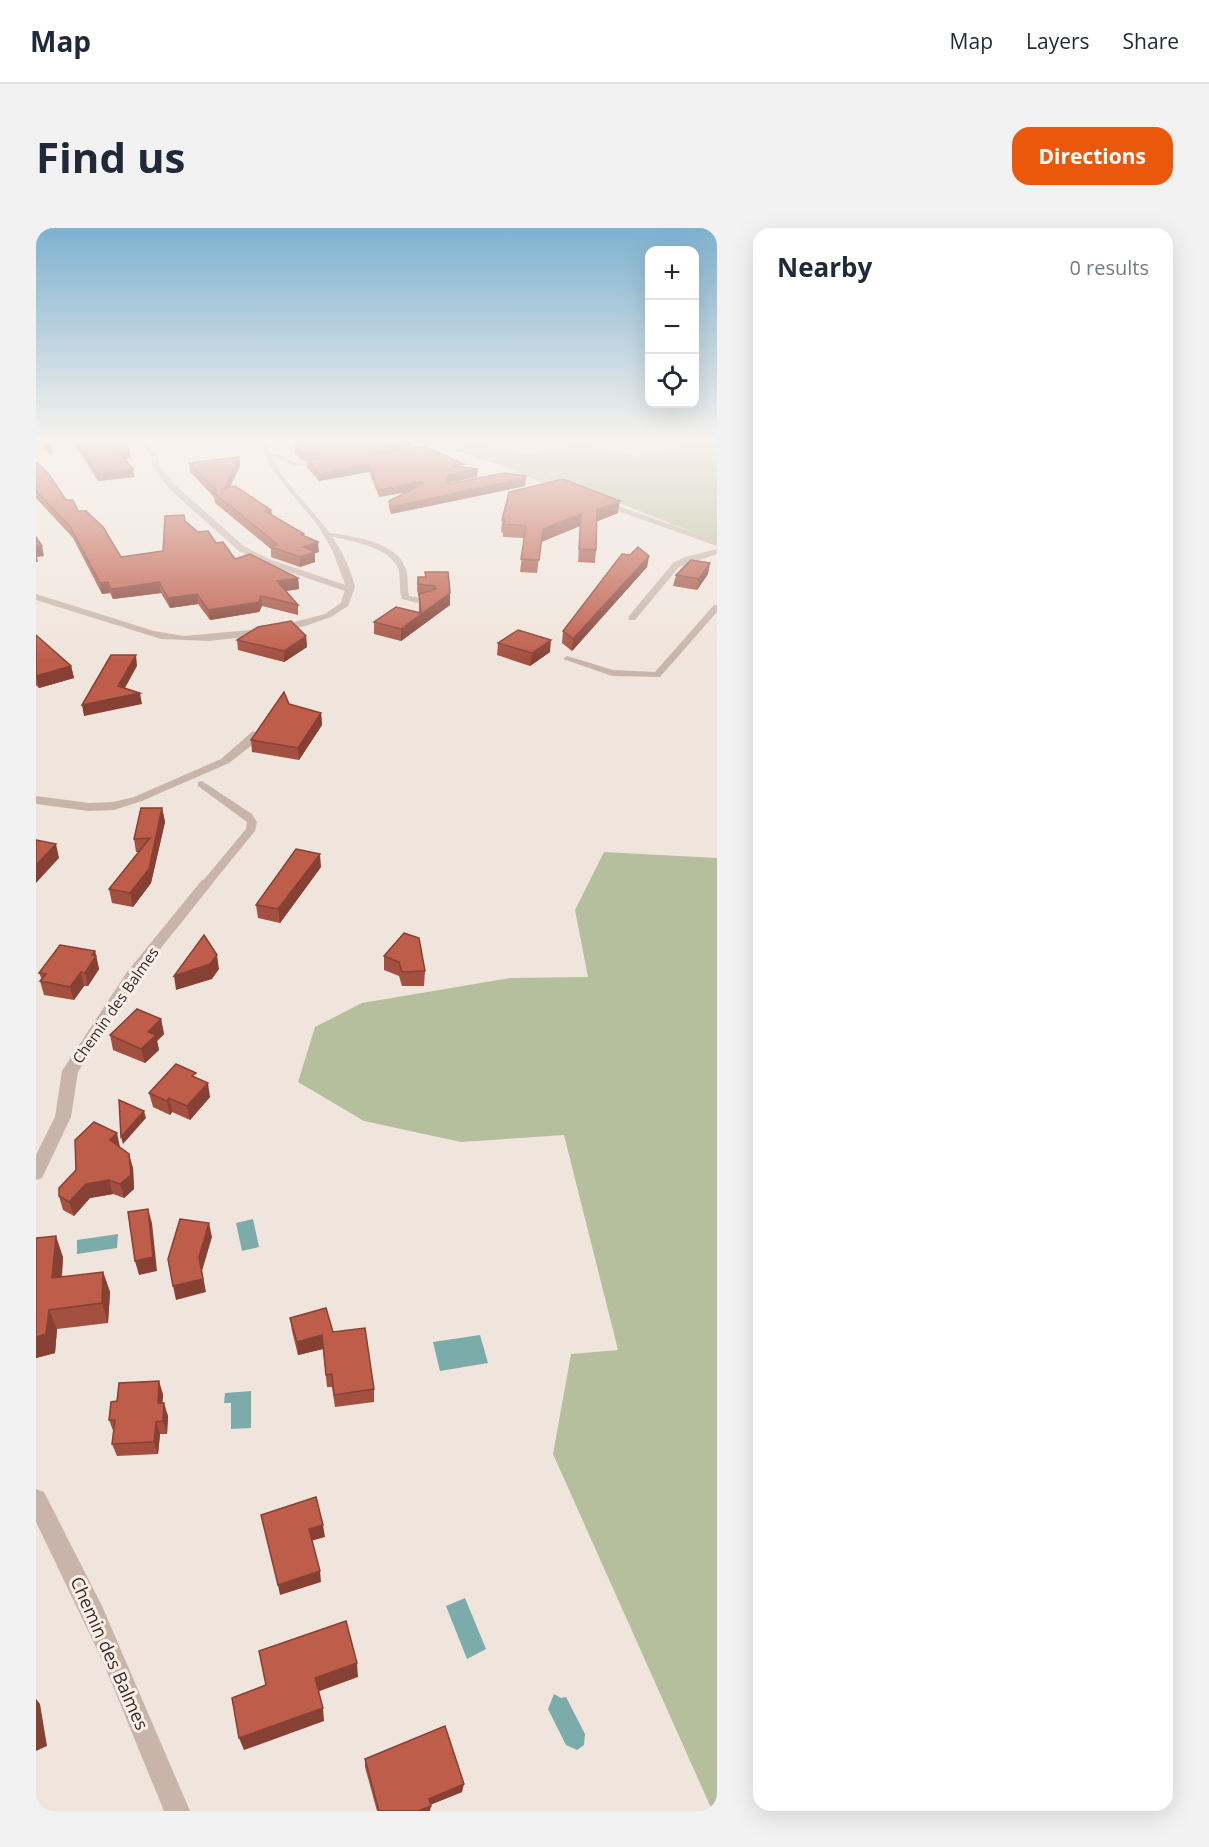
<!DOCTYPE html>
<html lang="en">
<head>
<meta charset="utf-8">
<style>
  body { margin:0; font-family:"Open Sans",sans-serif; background:#f2f2f3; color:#1f2937 }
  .controls { position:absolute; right:18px; top:18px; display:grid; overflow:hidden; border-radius:12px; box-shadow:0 6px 24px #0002 }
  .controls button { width:54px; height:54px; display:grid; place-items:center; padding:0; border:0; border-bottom:2px solid #e0e1e3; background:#fff; color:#1f2937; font:30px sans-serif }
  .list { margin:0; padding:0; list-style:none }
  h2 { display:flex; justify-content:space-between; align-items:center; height:78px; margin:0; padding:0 24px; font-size:26px }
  h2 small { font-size:20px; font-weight:400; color:#747a83 }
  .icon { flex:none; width:33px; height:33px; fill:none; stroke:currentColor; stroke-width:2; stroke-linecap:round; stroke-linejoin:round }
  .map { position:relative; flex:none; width:681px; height:1583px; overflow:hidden; border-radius:18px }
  header { display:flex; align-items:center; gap:36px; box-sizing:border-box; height:84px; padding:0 30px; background:#fff; border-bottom:2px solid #e0e1e3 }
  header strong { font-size:28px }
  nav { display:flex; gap:33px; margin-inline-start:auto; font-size:21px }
  .intro { display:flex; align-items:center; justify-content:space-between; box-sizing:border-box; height:144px; padding:0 36px }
  h1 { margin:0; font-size:42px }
  .button { padding:15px 27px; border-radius:18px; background:#ea580c; color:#fff; font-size:21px; font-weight:700 }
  main { display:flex; gap:36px; padding:0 36px }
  aside { flex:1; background:#fff; border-radius:18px; box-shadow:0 6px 24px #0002 }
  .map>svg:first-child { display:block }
  .green { fill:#b6bf9d }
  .water { fill:#7cacaa }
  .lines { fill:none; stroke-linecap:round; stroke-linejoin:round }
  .service { fill:#c8b4a8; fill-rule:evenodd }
  .minor { fill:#c8b4a8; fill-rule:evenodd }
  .tertiary { fill:#c8b4a8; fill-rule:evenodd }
  .wall { fill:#a45040 }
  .shaded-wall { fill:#864134 }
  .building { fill:#bf5d4b; stroke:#864134; stroke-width:1.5 }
  .labels { text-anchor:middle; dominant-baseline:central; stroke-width:6; stroke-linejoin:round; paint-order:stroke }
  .street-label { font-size:15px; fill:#352b28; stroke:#f8efe8 }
  .near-street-label { font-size:18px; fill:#352b28; stroke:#f8efe8 }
</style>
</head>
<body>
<header>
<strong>Map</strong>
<nav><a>Map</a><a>Layers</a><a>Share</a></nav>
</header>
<div class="intro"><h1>Find us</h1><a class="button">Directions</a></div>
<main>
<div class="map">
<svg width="681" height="1583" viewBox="0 0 681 1583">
  <rect width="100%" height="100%" fill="#f0e5dc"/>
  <!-- green -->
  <g class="green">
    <polygon points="402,211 441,211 493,227 542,212 539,211 563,211 559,217 603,229 652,213 647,211 681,211 681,314 591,278 536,261"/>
    <polygon points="568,624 681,630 681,1583 676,1582 517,1226 535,1126 582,1122 528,907 425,914 328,893 262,854 279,799 326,775 474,750 552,749 539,682"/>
  </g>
  <!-- water -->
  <g class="water">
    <polygon points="217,991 223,1019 206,1023 200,995"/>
    <polygon points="82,1006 81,1020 41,1026 41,1012"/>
    <polygon points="444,1107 452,1135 404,1143 397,1114"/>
    <polygon points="215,1163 215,1200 195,1201 195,1175 188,1175 189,1165"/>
    <polygon points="429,1370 450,1421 431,1431 410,1378"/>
    <polygon points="518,1466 525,1470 530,1469 549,1506 548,1517 541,1522 530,1517 512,1481"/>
  </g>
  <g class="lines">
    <!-- service -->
    <g class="service">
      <polygon points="243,226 258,234 281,236 257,238 242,230 230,228"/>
      <path d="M294,305c23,3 66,9 75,34 4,9 2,20 4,29l24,4 -11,4 -20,-5c-4,-11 0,-23 -5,-33 -10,-20 -50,-26 -69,-30v-2z"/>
      <polygon points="678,377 681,377 681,384 624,449 576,448 527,431 531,428 577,442 619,444"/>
      <polygon points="166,553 216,586 221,594 219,603 175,657 171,659 165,655 210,601 211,594 162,558 162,554"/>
    </g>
    <!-- minor -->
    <g class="minor">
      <polygon points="102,211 108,211 122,229 122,237 139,257 209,319 233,331 318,360 318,364 312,364 227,335 203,323 133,261 116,237 116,229"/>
      <polygon points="385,211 393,211 465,234 536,262 529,264 461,236"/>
      <polygon points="565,272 681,313 681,318 562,276"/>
      <polygon points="681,321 681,326 643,339 599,392 593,392 593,388 637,335 649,329"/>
      <polygon points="217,503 222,506 215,518 193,535 106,573 78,582 53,583 0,576 0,568 53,575 77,574 98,569 185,531"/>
      <polygon points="171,651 177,655 101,750 42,844 35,889 6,950 0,952 0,927 19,889 26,843 91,744 166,652"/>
      <polygon points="0,1261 8,1264 66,1378 154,1583 128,1583 67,1434 0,1294"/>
    </g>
    <!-- tertiary -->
    <path class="tertiary" d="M222,211h6c4,9 8,20 14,29 28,44 63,63 77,119l-7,19 -17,11 -26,9 -34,8 -62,7 -48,-2 -125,-39v-6l118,37 30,5 87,-8 54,-14 16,-11 5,-16 -13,-35 -14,-25 -48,-59z"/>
  </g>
  <!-- wall -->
  <g class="wall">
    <polygon points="0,211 11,211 15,221 17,228 0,214"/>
    <polygon points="36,211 86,211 95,230 88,231 97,241 98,249 62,253"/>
    <polygon points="255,211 372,211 375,219 343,226 428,239 441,249 412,255 413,256 489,258 355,286 353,280 353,273 372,264 343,269 333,244 283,253 271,239 271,233 265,232 259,225 259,218 263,218"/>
    <polygon points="203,229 204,238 194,259 235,282 236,287 268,308 283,324 279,325 279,334 264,339 235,329 235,321 179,275 178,269 154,244 153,235"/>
    <polygon points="0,234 30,272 42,283 85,329 127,323 149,294 162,304 180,315 199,331 262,350 263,361 250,363 262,377 262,387 226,378 223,384 174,392 162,376 134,380 125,365 77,371 74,365 66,366 37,310 0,270"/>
    <polygon points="582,285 561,293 560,322 559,335 542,334 544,298 505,314 501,345 484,344 488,310 467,309 467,305 465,304 466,292"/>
    <polygon points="613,328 611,339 536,423 526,415 527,403"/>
    <polygon points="389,344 414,377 365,413 338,406 338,394 383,385 383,367 382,367 381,361 382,349 389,349"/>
    <polygon points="672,346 661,362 637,358 640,347"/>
    <polygon points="0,407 35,438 38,450 3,460 0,457"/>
    <polygon points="270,408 271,419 248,434 202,422 201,412"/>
    <polygon points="462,415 514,424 494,438 461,427"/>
    <polygon points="253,476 285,485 286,497 263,532 216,524 215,512"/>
    <polygon points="126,580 129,594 115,655 97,679 76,675 73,661 103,624 100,624 98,611"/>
    <polygon points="285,639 244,695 222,690 220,677"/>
    <polygon points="59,723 63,741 52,758 48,758 38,772 8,767 4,753 6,752 3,745"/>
    <polygon points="348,728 389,743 388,758 366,758 363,748 348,742"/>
    <polygon points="125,791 128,806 121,813 123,822 109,835 77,822 74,807"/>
    <polygon points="160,850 174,869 154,892 136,884 134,887 117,879 113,865"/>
    <polygon points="84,919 97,940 98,961 88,970 77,966 54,970 38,988 27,982 23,968"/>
    <polygon points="0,1010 27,1029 26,1049 67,1044 74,1064 72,1095 21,1101 19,1125 0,1130"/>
    <polygon points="254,1090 297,1104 338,1161 338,1174 299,1179 296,1159 291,1159 287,1121 262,1127 256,1103"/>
    <polygon points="127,1166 126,1175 132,1188 131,1206 124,1206 122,1226 81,1228 76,1216 78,1205 73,1192"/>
    <polygon points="329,1531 426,1564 394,1577 394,1583 341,1583 329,1539"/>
  </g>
  <!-- shaded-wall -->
  <g class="shaded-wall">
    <polygon points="375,212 375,219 340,227 338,222 340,220"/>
    <polygon points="94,223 95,230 83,232 82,224"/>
    <polygon points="203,229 204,238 189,269 189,260"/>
    <polygon points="333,236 333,244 283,253 283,246"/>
    <polygon points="97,241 98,249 62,253 61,246"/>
    <polygon points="442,241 441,249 412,255 410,254 412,247"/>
    <polygon points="490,250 489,258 355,286 355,279"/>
    <polygon points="386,253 385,261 343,269 343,262"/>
    <polygon points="584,273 582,285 560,294 561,282"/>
    <polygon points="235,282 236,292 229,283"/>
    <polygon points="545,286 544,298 505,314 501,345 507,301"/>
    <polygon points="282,314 283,324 279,325 279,334 264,339 264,329 267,319"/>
    <polygon points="6,318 8,328 1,329 2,334 0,334 0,319"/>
    <polygon points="613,328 611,339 536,423 537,411"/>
    <polygon points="674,335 672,346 661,362 663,351"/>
    <polygon points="262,350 263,361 242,364 241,353"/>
    <polygon points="72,354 74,365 66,366 64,355"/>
    <polygon points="123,354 125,365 77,371 75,361"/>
    <polygon points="414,365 414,377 365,413 365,401"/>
    <polygon points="161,366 162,376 134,380 132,370"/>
    <polygon points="225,368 226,378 223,384 174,392 172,382"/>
    <polygon points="270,408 271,419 248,434 248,423"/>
    <polygon points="515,412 514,424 494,438 496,425"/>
    <polygon points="100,427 101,438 84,469 82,458"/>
    <polygon points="35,438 38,450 3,460 0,448"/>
    <polygon points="104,465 106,476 48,488 46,477"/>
    <polygon points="285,485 286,497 263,532 262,520"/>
    <polygon points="126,580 129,594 115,655 97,679 94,665"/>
    <polygon points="20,616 23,630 0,655 0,637"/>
    <polygon points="284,626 285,639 244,695 242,681"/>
    <polygon points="59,723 63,741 52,758 49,745 56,727"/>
    <polygon points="181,727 183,741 176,751 140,762 138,748"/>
    <polygon points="45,744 48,758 38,772 34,759"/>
    <polygon points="125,791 128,806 121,813 123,822 109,835 105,821 112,804"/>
    <polygon points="172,855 174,869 154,892 151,878"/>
    <polygon points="133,870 136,884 134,887 131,873"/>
    <polygon points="108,883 110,890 87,916 85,909"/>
    <polygon points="81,905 84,919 78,926 74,912"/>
    <polygon points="93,926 97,940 98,961 88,970 84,956"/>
    <polygon points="73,952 77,966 54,970 38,988 33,974 50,956"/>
    <polygon points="112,981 116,995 121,1043 103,1047 99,1033"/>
    <polygon points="173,995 176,1009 166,1043 170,1064 140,1072 137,1058 163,1029"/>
    <polygon points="20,1008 27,1029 24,1070 16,1050"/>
    <polygon points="67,1044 74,1064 72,1095 66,1075"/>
    <polygon points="13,1082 21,1101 19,1125 0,1130 0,1109"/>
    <polygon points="286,1107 287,1121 262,1127 261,1114"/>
    <polygon points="123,1153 127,1166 126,1188 122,1175"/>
    <polygon points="128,1175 132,1188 131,1206 127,1193"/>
    <polygon points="120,1194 124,1206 122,1226 118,1214"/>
    <polygon points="287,1297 289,1309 275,1313 273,1301"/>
    <polygon points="284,1343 285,1354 244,1367 242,1357"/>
    <polygon points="321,1435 322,1449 281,1464 279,1450"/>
    <polygon points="0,1471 4,1476 11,1518 0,1523"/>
    <polygon points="287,1480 288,1493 208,1522 203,1510"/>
    <polygon points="428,1556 426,1564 391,1578 393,1571"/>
    <polygon points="395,1578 394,1583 382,1583"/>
  </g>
  <!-- building -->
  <g class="building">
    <polygon points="3,211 11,211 15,221"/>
    <polygon points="40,211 86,211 94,223 82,224 97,241 61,246"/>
    <polygon points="262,211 372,211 375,212 340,220 338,222 343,226 388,218 428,236 417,238 442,241 412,247 410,254 413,256 468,245 490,248 490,250 355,279 353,273 387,256 386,253 343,262 333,236 283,246 271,232 281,231 282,227 265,225 259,218 270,219"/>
    <polygon points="203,229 189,260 199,258 235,282 229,283 268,306 266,307 282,314 267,319 279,324 264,329 235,319 241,316 178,265 180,262 153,235"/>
    <polygon points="0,234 12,245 30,272 37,272 42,283 50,283 67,299 85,329 127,323 129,288 148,287 149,293 162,304 172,303 180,315 187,314 199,331 214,326 262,350 241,353 262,377 225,368 223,374 172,382 161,366 132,370 123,354 75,361 72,354 64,355 35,300 0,263"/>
    <polygon points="527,251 584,273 561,282 560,322 543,321 545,286 507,301 503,332 485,331 490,298 468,296 469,292 466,292 473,264"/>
    <polygon points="0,309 6,318 0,319"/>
    <polygon points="602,319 613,328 537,411 527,403 586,326 594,327"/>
    <polygon points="655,332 674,335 663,351 640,347"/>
    <polygon points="389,344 412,344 414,365 365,401 338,394 360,379 385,385 383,366 400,361 398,358 382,356 382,349 390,349"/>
    <polygon points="255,393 270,408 248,423 201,412 222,399"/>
    <polygon points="482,402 515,412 496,425 462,415"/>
    <polygon points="0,407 35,438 0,448"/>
    <polygon points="75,427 100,427 82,458 104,465 46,477"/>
    <polygon points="248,464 253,476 285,485 262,520 215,512"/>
    <polygon points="105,580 126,580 113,641 94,665 73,661 114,610 98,611"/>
    <polygon points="0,612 20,616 0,637"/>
    <polygon points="260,621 284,626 242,681 220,677"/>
    <polygon points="368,705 383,710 389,743 366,744 363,734 348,728"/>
    <polygon points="168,707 181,727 174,736 138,748"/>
    <polygon points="24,717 59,723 56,727 60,728 49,745 45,744 34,759 4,753 10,746 3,745"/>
    <polygon points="101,781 125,791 112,804 120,807 105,821 74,807"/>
    <polygon points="140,836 160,845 156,848 172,855 151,878 133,870 131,873 113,865"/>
    <polygon points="83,872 108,883 85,909"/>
    <polygon points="58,894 81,905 74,912 93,926 95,947 84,956 73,952 50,956 33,974 23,968 23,960 40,942 39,912"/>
    <polygon points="112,981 117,1029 99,1033 92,984"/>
    <polygon points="144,991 173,995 163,1029 167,1051 137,1058 132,1031"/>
    <polygon points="20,1008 16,1050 67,1044 66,1075 13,1082 10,1106 0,1109 0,1010"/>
    <polygon points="290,1080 297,1104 329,1100 338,1161 298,1167 296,1146 290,1147 286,1107 261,1114 254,1090"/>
    <polygon points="123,1153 122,1175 128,1175 127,1193 120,1194 118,1214 76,1216 79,1192 73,1192 75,1174 81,1173 83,1155"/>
    <polygon points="280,1269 287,1297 273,1301 284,1343 242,1357 225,1287"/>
    <polygon points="310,1393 321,1435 279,1450 287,1480 203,1510 196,1470 230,1457 223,1423"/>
    <polygon points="409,1498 428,1556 393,1571 395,1578 382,1583 343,1583 329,1531"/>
  </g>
  <!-- sky -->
  <linearGradient id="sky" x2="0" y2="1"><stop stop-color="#7db1cf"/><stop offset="0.49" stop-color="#f8f3ef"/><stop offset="1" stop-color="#f8f3ef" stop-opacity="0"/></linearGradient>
  <rect width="681" height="432" fill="url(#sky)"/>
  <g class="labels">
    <!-- street labels -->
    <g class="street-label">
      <text transform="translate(79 777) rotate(-55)">Chemin des Balmes</text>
    </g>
    <!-- near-street labels -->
    <g class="near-street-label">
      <text transform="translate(74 1425) rotate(66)">Chemin des Balmes</text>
    </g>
  </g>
</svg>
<div class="controls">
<button>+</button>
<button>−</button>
<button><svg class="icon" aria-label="locate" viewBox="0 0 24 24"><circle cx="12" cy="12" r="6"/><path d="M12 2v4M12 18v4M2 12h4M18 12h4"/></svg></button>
</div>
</div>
<aside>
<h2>Nearby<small>0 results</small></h2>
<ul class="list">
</ul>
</aside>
</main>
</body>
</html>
